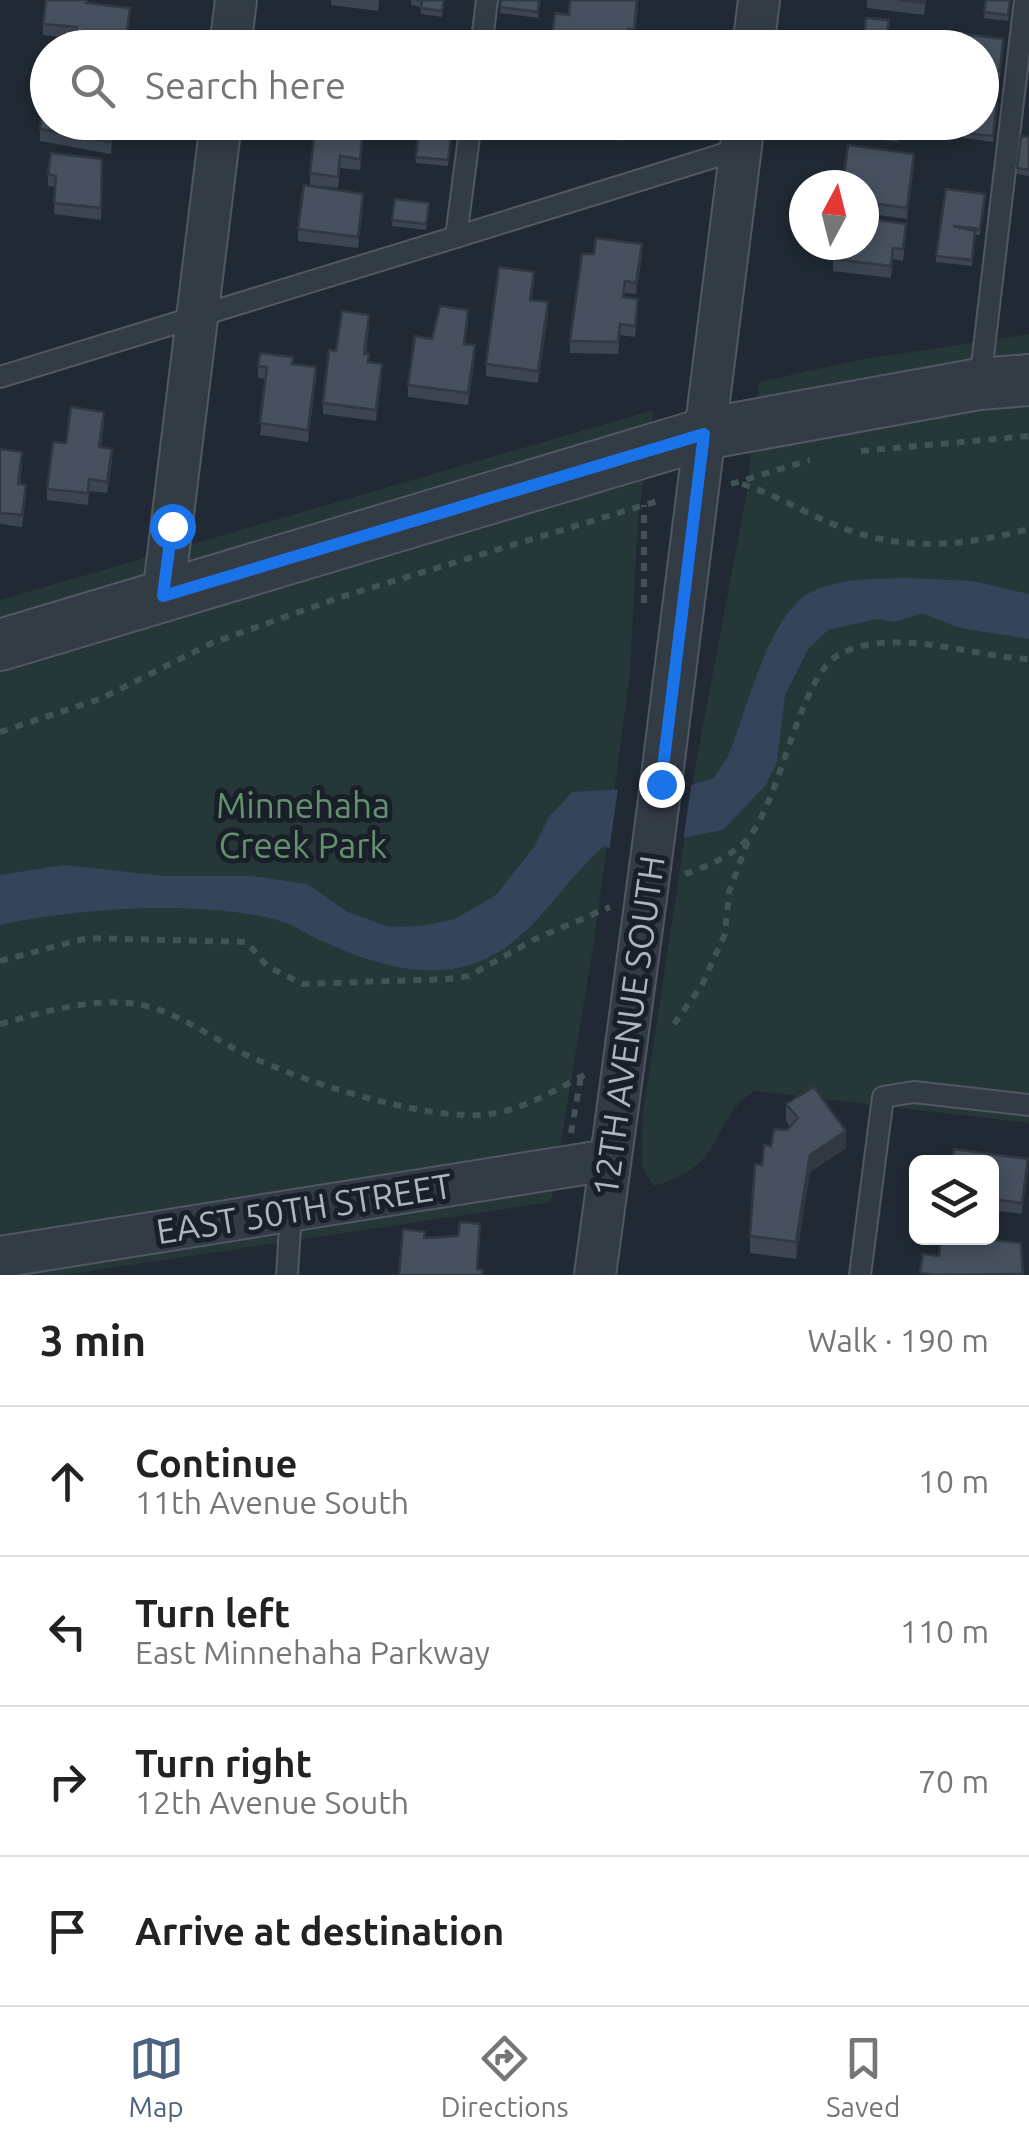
<!DOCTYPE html>
<html lang="en">
<head>
<meta charset="utf-8">
<style>
  body { margin:0; font-family:Ubuntu,sans-serif; background:#f2f2f2; color:#222 }
  .controls { position:absolute; right:30px; bottom:30px; display:grid; overflow:hidden; border-radius:15px; box-shadow:0 5px 15px #0003 }
  .controls button { width:90px; height:90px; display:grid; place-items:center; padding:0; border:0; border-bottom:2px solid #e0e0e0; background:#fff; color:#222; font:50px sans-serif }
  .compass { position:absolute; left:789px; top:170px; width:90px; height:90px; border-radius:50%; background:#fff; box-shadow:0 5px 15px #0003; rotate:7deg }
  .stop { position:absolute; width:30px; height:30px; margin:-22px; border:8px solid #1a73e8; border-radius:50%; background:#fff }
  .stop.end { background:#1a73e8; border-color:#fff; box-shadow:0 2px 10px #0008 }
  .list { margin:0; padding:0; list-style:none }
  h2 { display:flex; justify-content:space-between; align-items:center; height:130px; margin:0; padding:0 40px; font-size:42px }
  h2 small { font-size:32px; font-weight:400; color:#767676 }
  .list li { display:grid; grid-template-columns:65px 1fr auto; gap:30px; align-items:center; box-sizing:border-box; height:150px; padding:0 40px; border-top:2px solid #e0e0e0 }
  .list b { display:block; font-size:38px; white-space:nowrap }
  .list p { margin:0; font-size:32px; white-space:nowrap; color:#767676 }
  .list em { font-size:32px; font-style:normal; color:#767676 }
  .icon { flex:none; width:55px; height:55px; fill:none; stroke:currentColor; stroke-width:2; stroke-linecap:round; stroke-linejoin:round }
  .map { position:relative; flex:none; width:1029px; height:1275px; overflow:hidden }
  .search { position:absolute; background:#fff; box-shadow:0 5px 15px #0003; left:30px; right:30px; top:30px; height:110px; display:flex; align-items:center; gap:25px; box-sizing:border-box; padding:0 35px; border-radius:55px; color:#767676; font-size:38px }
  .sheet { height:730px; background:#fff }
  nav { display:flex; justify-content:space-around; align-items:center; box-sizing:border-box; height:140px; border-top:2px solid #e0e0e0; background:#fff; font-size:28px; color:#767676 }
  nav a { display:grid; justify-items:center; gap:5px }
  nav .on { color:#4d6280 }
  .map>svg:first-child { display:block }
  .green { fill:#253737 }
  .water { fill:#34455b }
  .pier { fill:#202934 }
  .lines { fill:none; stroke-linecap:round; stroke-linejoin:round }
  .service-casing { stroke:#505863; stroke-width:24 }
  .minor-casing { stroke:#505863; stroke-width:44 }
  .tertiary-casing { stroke:#505863; stroke-width:54 }
  .path { stroke:#415355; stroke-width:6; stroke-dasharray:8 8; stroke-linecap:butt }
  .service { stroke:#333b45; stroke-width:20 }
  .minor { stroke:#333b45; stroke-width:40 }
  .tertiary { stroke:#333b45; stroke-width:50 }
  .minor-bridge-casing { stroke:#505863; stroke-width:44; stroke-linecap:butt }
  .minor-bridge { stroke:#333b45; stroke-width:40 }
  .wall { fill:#3c4551 }
  .shaded-wall { fill:#313842 }
  .building { fill:#46505e; stroke:#313842; stroke-width:2.5 }
  .route { stroke:#1a73e8; stroke-width:12 }
  .labels { text-anchor:middle; dominant-baseline:central; stroke-width:10; stroke-linejoin:round; paint-order:stroke }
  .park-label { font-size:35px; fill:#66916f; stroke:#192029 }
  .street-label { font-size:35px; fill:#adb5c2; stroke:#192029 }
</style>
</head>
<body>
<div class="map">
<svg width="1029" height="1275" viewBox="0 0 1029 1275">
  <rect width="100%" height="100%" fill="#202934"/>
  <!-- green -->
  <g class="green">
    <path d="M1029,334v789l-274,-32c-48,30 -25,74 -101,95l-12,-18 1,-54 54,-357 50,-265 12,-110 99,-22z"/>
    <polygon points="653,410 638,518 630,673 594,942 551,1202 65,1275 0,1275 0,600"/>
  </g>
  <!-- water -->
  <path class="water" d="M906,578l66,3 57,13v45l-69,-11 -39,-15 -25,9 -19,-3 -49,11 -20,19 -23,46 -8,67 -12,24 -42,44 -106,21 -13,-5c-43,37 -67,90 -121,114 -54,23 -110,4 -161,-19 -16,-7 -31,-18 -49,-22 -79,-19 -194,-11 -273,6v-50l64,-10 100,11h88l55,8 41,28 41,15 32,-1 34,-7 41,-24 38,-48 15,-30 23,-25 116,-6 26,-8 14,-22c19,-44 40,-144 85,-165 27,-13 63,-12 93,-13z"/>
  <!-- pier -->
  <polygon class="pier" points="692,780 683,842 619,856 609,853 618,788"/>
  <g class="lines">
    <!-- service casing -->
    <g class="service-casing">
      <g id="service">
        <polyline points="481,48 487,0"/>
        <polyline points="456,237 740,149"/>
        <polyline points="0,377 456,237 471,122"/>
        <polyline points="980,382 1025,0"/>
        <polyline points="287,1275 291,1211"/>
        <polyline points="860,1275 883,1097 914,1092 1029,1105"/>
      </g>
    </g>
    <!-- minor casing -->
    <g class="minor-casing">
      <g id="minor">
        <polyline points="230,48 236,0"/>
        <polyline points="753,48 759,0"/>
        <polyline points="163,596 221,122"/>
        <polyline points="661,784 744,122"/>
        <polyline points="0,1257 609,1160"/>
        <polyline points="595,1275 646,898"/>
      </g>
    </g>
    <!-- tertiary casing -->
    <g class="tertiary-casing">
      <polyline id="tertiary" points="0,645 704,434 979,384 1029,380"/>
    </g>
    <!-- path -->
    <g class="path">
      <polyline points="861,451 1029,436"/>
      <polyline points="731,484 810,460"/>
      <path d="M742,484c38,12 69,33 106,46 63,22 118,15 181,-1"/>
      <polyline points="644,603 644,505"/>
      <polyline points="0,732 100,699 212,643 341,597 661,500"/>
      <path d="M685,874c23,-8 50,-19 65,-38 31,-40 51,-163 90,-182 57,-28 131,3 189,5"/>
      <polyline points="0,961 87,938 247,942 267,966 303,984 448,979 469,976 535,939 610,907"/>
      <path d="M0,1024c41,-11 85,-25 128,-21 38,3 72,27 105,45 55,30 195,75 257,66 33,-4 69,-26 98,-41"/>
      <polyline points="674,1024 702,985 725,934 729,892 749,838"/>
      <polyline points="571,1133 581,1076"/>
    </g>
    <!-- service -->
    <use href="#service" class="service"/>
    <!-- minor -->
    <use href="#minor" class="minor"/>
    <!-- tertiary -->
    <use href="#tertiary" class="tertiary"/>
    <!-- minor-bridge casing -->
    <g class="minor-bridge-casing">
      <polyline id="minor-bridge" points="646,898 661,784"/>
    </g>
    <!-- minor-bridge -->
    <use href="#minor-bridge" class="minor-bridge"/>
  </g>
  <!-- wall -->
  <g class="wall">
    <polygon points="87,0 87,3 130,20 76,39 43,35 43,24"/>
    <polygon points="331,0 379,0 378,11 331,5"/>
    <polygon points="411,0 444,0 442,17 421,14 421,7 411,5"/>
    <polygon points="501,0 540,0 538,18 500,13"/>
    <polygon points="867,0 926,0 924,15 867,8"/>
    <polygon points="986,0 1011,0 1008,21 984,18"/>
    <polygon points="638,6 634,41 628,41 628,48 552,48 552,37 569,15"/>
    <polygon points="1003,45 1000,77 982,74 982,48"/>
    <polygon points="997,110 993,142 963,138 964,122"/>
    <polygon points="48,122 114,122 111,154 40,141 40,129"/>
    <polygon points="365,122 360,170 340,168 338,188 310,185 310,173"/>
    <polygon points="543,122 625,122 623,141 543,130"/>
    <polygon points="857,122 901,122 898,142 857,137"/>
    <polygon points="452,128 448,166 416,163 416,157"/>
    <polygon points="1029,137 1029,176 1017,174 1017,168"/>
    <polygon points="102,159 101,220 54,214 55,187 48,186 48,174"/>
    <polygon points="914,166 907,219 864,213 864,185"/>
    <polygon points="985,200 980,235 975,235 972,266 936,262 936,256"/>
    <polygon points="363,205 358,248 298,241 298,229"/>
    <polygon points="429,209 426,230 392,226 392,220"/>
    <polygon points="906,235 903,261 893,259 891,278 833,271 833,259"/>
    <polygon points="642,256 636,294 625,293 624,297 638,310 635,337 620,335 618,354 570,353 570,341"/>
    <polygon points="534,284 531,300 548,314 538,383 486,376 486,364"/>
    <polygon points="468,322 465,344 475,357 468,405 408,397 408,385 432,339"/>
    <polygon points="369,326 366,354 369,362 382,376 376,421 323,414 323,403 336,351"/>
    <polygon points="293,364 316,379 308,442 260,435 266,379 258,378 258,366"/>
    <polygon points="104,423 101,448 112,461 107,493 89,491 88,505 47,500 47,489 66,443"/>
    <polygon points="0,449 22,463 20,484 26,496 22,527 0,524"/>
    <polygon points="786,1104 846,1148 810,1172 796,1259 750,1253 750,1236 771,1146 790,1126 786,1121"/>
    <polygon points="992,1162 1028,1170 1022,1214 992,1210"/>
  </g>
  <!-- shaded-wall -->
  <g class="shaded-wall">
    <polygon points="364,122 365,122 360,170 360,159"/>
    <polygon points="914,154 914,166 907,219 907,208"/>
    <polygon points="642,244 642,256 636,294 636,283"/>
    <polygon points="548,302 548,314 538,383 538,371"/>
    <polygon points="475,345 475,357 468,405 468,393"/>
    <polygon points="382,364 382,376 376,421 376,410"/>
    <polygon points="316,367 316,379 308,442 308,430"/>
    <polygon points="846,1131 846,1148 810,1172 796,1259 796,1242 810,1155"/>
    <polygon points="1028,1159 1028,1170 1022,1214 1022,1203"/>
  </g>
  <!-- building -->
  <g class="building">
    <polygon points="46,0 87,0 86,3 130,8 125,48 75,48 77,27 43,24"/>
    <polygon points="416,0 444,0 442,11 421,8 422,1"/>
    <polygon points="501,0 539,0 538,12 500,7"/>
    <polygon points="570,0 637,0 634,30 628,29 626,48 552,37 555,13 569,15"/>
    <polygon points="899,0 924,0 924,3"/>
    <polygon points="986,0 1010,0 1008,15 984,12"/>
    <polygon points="866,18 889,20 887,33 907,36 906,48 863,48"/>
    <polygon points="326,33 388,40 388,48 319,48 320,46 324,46"/>
    <polygon points="965,34 1003,39 1000,71 982,68 982,48 964,48"/>
    <polygon points="982,102 997,104 993,136 963,133 964,122 982,122"/>
    <polygon points="42,111 48,111 48,122 113,122 111,142 40,129"/>
    <polygon points="316,122 364,122 360,159 340,156 338,177 310,173"/>
    <polygon points="571,122 624,122 623,129"/>
    <polygon points="857,122 899,122 898,130 857,125"/>
    <polygon points="419,125 452,128 448,160 416,157"/>
    <polygon points="1021,136 1029,137 1029,170 1017,168"/>
    <polygon points="848,145 914,154 907,208 864,202 864,185 843,185"/>
    <polygon points="51,153 102,159 101,208 54,203 56,176 48,174"/>
    <polygon points="304,185 363,194 358,237 298,229"/>
    <polygon points="946,189 985,194 980,229 953,226 975,231 972,260 936,256"/>
    <polygon points="395,199 429,203 426,224 392,220"/>
    <polygon points="864,218 906,224 903,249 893,248 891,266 833,259 835,245 864,245"/>
    <polygon points="596,238 642,244 636,283 625,281 623,297 638,299 635,326 620,324 618,342 570,341 582,254 594,254"/>
    <polygon points="499,267 534,272 530,300 548,302 538,371 486,364"/>
    <polygon points="440,306 468,310 464,344 475,345 468,393 408,385 415,336 432,339"/>
    <polygon points="342,311 369,315 364,354 369,354 368,362 382,364 376,410 323,403 329,350 336,351"/>
    <polygon points="260,353 293,357 292,364 316,367 308,430 260,423 267,367 258,366"/>
    <polygon points="71,407 104,412 99,447 112,449 107,482 89,479 88,493 47,489 53,442 66,443"/>
    <polygon points="0,449 22,452 18,484 26,485 22,515 0,513"/>
    <polygon points="814,1087 846,1131 810,1155 796,1242 750,1236 755,1164 762,1165 764,1145 771,1146 774,1129 787,1130 798,1118 786,1104"/>
    <polygon points="954,1149 1028,1159 1022,1203 992,1199 992,1162 938,1162 939,1160 952,1161"/>
    <polygon points="460,1222 480,1224 477,1269 483,1270 482,1275 399,1275 403,1229 425,1232 424,1238 458,1236"/>
    <polygon points="956,1238 977,1238 1021,1243 1023,1274 931,1275 920,1272 923,1254 939,1256 941,1240 955,1242"/>
  </g>
  <g class="lines">
    <!-- route -->
    <polyline class="route" points="172,526 163,596 704,434 661,784"/>
  </g>
  <g class="labels">
    <!-- park labels -->
    <g class="park-label">
      <text x="303" y="805">Minnehaha<tspan x="303" dy="40">Creek Park</tspan></text>
    </g>
    <!-- street labels -->
    <g class="street-label">
      <text transform="translate(628 1026) rotate(-82)">12TH AVENUE SOUTH</text>
      <text transform="translate(304 1208) rotate(-9)">EAST 50TH STREET</text>
    </g>
  </g>
</svg>
<div class="controls">
<button><svg class="icon" aria-label="layers" viewBox="0 0 24 24"><path d="M12 4l9 5-9 5-9-5zM3 14l9 5 9-5"/></svg></button>
</div>
<svg class="compass" viewBox="-18 -18 36 36"><path d="M0-13l5 13h-10z" fill="#e53935"/><path d="M0 13l5-13h-10z" fill="#767676"/></svg>
<div class="stop" style="left:172px;top:526px"></div>
<div class="stop end" style="left:661px;top:784px"></div>
<div class="search"><svg class="icon" aria-label="search" viewBox="0 0 24 24"><circle cx="10" cy="10" r="6"/><path d="M15 15l6 6"/></svg>Search here</div>
</div>
<section class="sheet">
<h2>3 min<small>Walk · 190 m</small></h2>
<ul class="list">
<li><svg class="icon" aria-label="ahead" viewBox="0 0 24 24"><path d="M12 20V5M6 11l6-6 6 6"/></svg><div><b>Continue</b><p>11th Avenue South</p></div><em>10 m</em></li>
<li><svg class="icon" aria-label="left" viewBox="0 0 24 24"><path d="M17 20v-9H6M10 6l-5 5 5 5"/></svg><div><b>Turn left</b><p>East Minnehaha Parkway</p></div><em>110 m</em></li>
<li><svg class="icon" aria-label="right" viewBox="0 0 24 24"><path d="M7 20v-9h11M14 6l5 5-5 5"/></svg><div><b>Turn right</b><p>12th Avenue South</p></div><em>70 m</em></li>
<li><svg class="icon" aria-label="arrive" viewBox="0 0 24 24"><path d="M6 21V4h12l-3 4 3 4H6"/></svg><div><b>Arrive at destination</b></div></li>
</ul>
</section>
<nav>
<a class="on"><svg class="icon" aria-label="map" viewBox="0 0 24 24"><path d="M3 6l6-2 6 2 6-2v14l-6 2-6-2-6 2zM9 4v14M15 6v14"/></svg>Map</a>
<a><svg class="icon" aria-label="directions" viewBox="0 0 24 24"><path d="M12 3l9 9-9 9-9-9zM9 14v-3h6M13 9l2 2-2 2"/></svg>Directions</a>
<a><svg class="icon" aria-label="saved" viewBox="0 0 24 24"><path d="M7 4h10v16l-5-4-5 4z"/></svg>Saved</a>
</nav>
</body>
</html>
